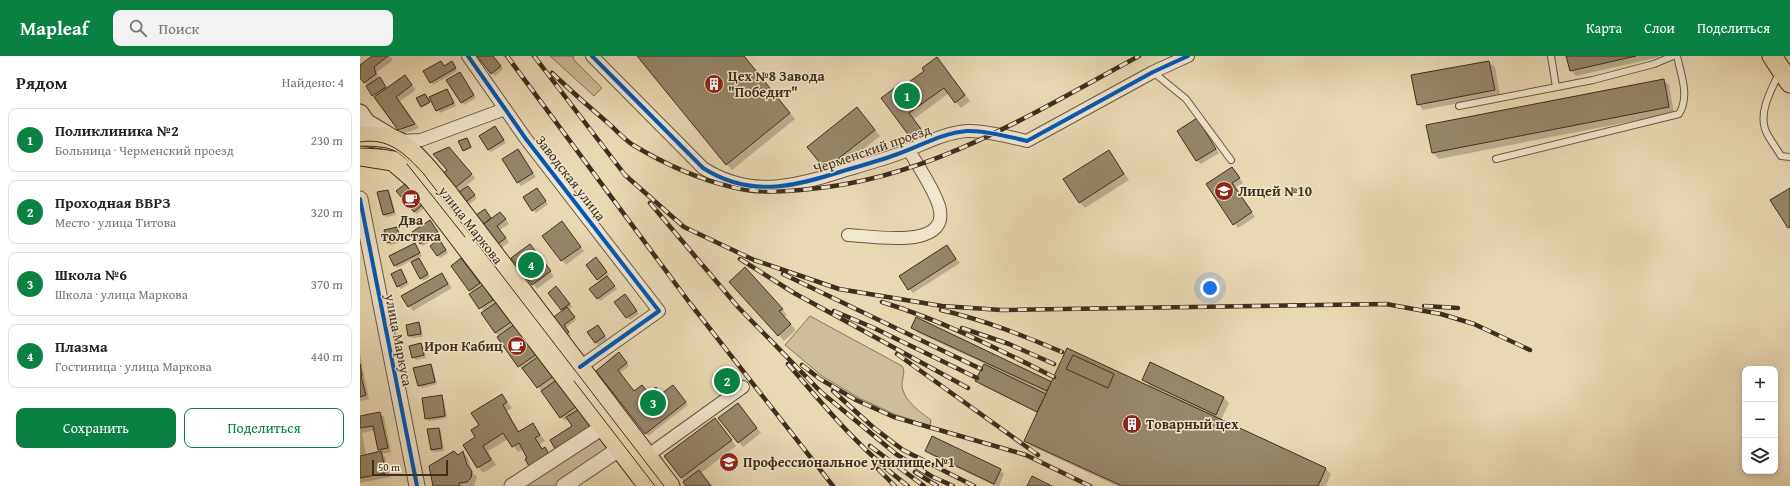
<!DOCTYPE html>
<html lang="ru">
<head>
<meta charset="utf-8">
<style>
  body { margin:0; font-family:"Gentium Book Plus",serif; background:#f2f2f2; color:#222 }
  .controls { position:absolute; right:12px; bottom:12px; display:grid; overflow:hidden; border-radius:8px; box-shadow:0 2px 6px #0003 }
  .controls button { width:36px; height:36px; display:grid; place-items:center; padding:0; border:0; border-bottom:1px solid #e0e0e0; background:#fff; color:#222; font:20px sans-serif }
  .scale { position:absolute; left:12px; bottom:10px; width:76px; box-sizing:border-box; padding-left:4px; border:2px solid #3c2f1e; border-top:0; font-size:11px; line-height:14px; white-space:nowrap; color:#3c2f1e; -webkit-text-stroke:3px #f1e6ce; paint-order:stroke }
  .you { position:absolute; left:850px; top:232px; width:14px; height:14px; margin:-10px; border:3px solid #fff; border-radius:50%; background:#1a73e8; box-shadow:0 0 0 6px #1a73e833 }
  .badge { display:grid; place-items:center; width:26px; height:26px; border-radius:50%; background:#0b8043; color:#fff; font-size:13px; font-weight:700 }
  .pin { position:absolute; translate:-50% -50%; border:2px solid #fff; box-shadow:0 1px 4px #0006 }
  .list { margin:0; padding:0; list-style:none }
  h2 { display:flex; justify-content:space-between; align-items:center; height:52px; margin:0; padding:0 16px; font-size:17px }
  h2 small { font-size:13px; font-weight:400; color:#767676 }
  .list li { display:grid; grid-template-columns:26px 1fr auto; gap:12px; align-items:center; box-sizing:border-box; height:64px; margin:0 8px 8px; padding:0 8px; border:1px solid #e0e0e0; border-radius:8px }
  .list b { display:block; font-size:15px; white-space:nowrap }
  .list p { margin:0; font-size:13px; white-space:nowrap; color:#767676 }
  .list em { font-size:13px; font-style:normal; color:#767676 }
  .actions { display:flex; gap:8px; padding:12px 16px }
  .actions a { flex:1; padding:9px 0; border:1px solid #0b8043; border-radius:8px; text-align:center; font-size:14px; color:#0b8043 }
  .actions .main { background:#0b8043; color:#fff }
  .icon { flex:none; width:22px; height:22px; fill:none; stroke:currentColor; stroke-width:2; stroke-linecap:round; stroke-linejoin:round }
  .map { position:relative; flex:none; width:1430px; height:430px; overflow:hidden }
  header { display:flex; align-items:center; gap:24px; box-sizing:border-box; height:56px; padding:0 20px; background:#0b8043; color:#fff }
  header strong { font-size:19px }
  nav { display:flex; gap:22px; margin-inline-start:auto; font-size:14px }
  .search { width:280px; height:36px; background:#f2f2f2; display:flex; align-items:center; gap:10px; box-sizing:border-box; padding:0 14px; border-radius:8px; color:#767676; font-size:15px }
  main { display:flex }
  aside { flex:1; background:#fff }
  .map>svg:first-child { display:block }
  .green { fill:#ccbc9a; stroke:#84765c }
  .shadow { fill:#0003 }
  .building { fill:#96876b; stroke:#3c2f1e }
  .lines { fill:none; stroke-linecap:round; stroke-linejoin:round }
  .service-casing { stroke:#675a43; stroke-width:8 }
  .minor-casing { stroke:#675a43; stroke-width:14 }
  .tertiary-casing { stroke:#675a43; stroke-width:17 }
  .secondary-casing { stroke:#3c2f1e; stroke-width:19 }
  .primary-casing { stroke:#3c2f1e; stroke-width:21 }
  .service { stroke:#f1e6ce; stroke-width:6 }
  .minor { stroke:#f1e6ce; stroke-width:12 }
  .tertiary { stroke:#f1e6ce; stroke-width:15 }
  .secondary { stroke:#f1e6ce; stroke-width:17 }
  .primary { stroke:#e9d9b3; stroke-width:19 }
  .tram { stroke:#3c2f1e; stroke-width:1 }
  .rail-casing { stroke:#3c2f1e; stroke-width:4.5 }
  .rail { stroke:#f1e6ce; stroke-width:3; stroke-dasharray:9; stroke-linecap:butt }
  .cycleway-casing { stroke:#f1e6ce; stroke-width:6 }
  .cycleway { stroke:#0057b8; stroke-width:4 }
  .labels { text-anchor:middle; dominant-baseline:central; stroke-width:3; stroke-linejoin:round; paint-order:stroke }
  .poi-label { font-size:14px; font-weight:bold; fill:#3c2f1e; stroke:#f1e6ce; text-anchor:start }
  .street-label { font-size:14px; fill:#3c2f1e; stroke:#f1e6ce }
</style>
</head>
<body>
<header>
<strong>Mapleaf</strong>
<div class="search"><svg class="icon" aria-label="search" viewBox="0 0 24 24"><circle cx="10" cy="10" r="6"/><path d="M15 15l6 6"/></svg>Поиск</div>
<nav><a>Карта</a><a>Слои</a><a>Поделиться</a></nav>
</header>
<main>
<aside>
<h2>Рядом<small>Найдено: 4</small></h2>
<ul class="list">
<li><span class="badge">1</span><div><b>Поликлиника №2</b><p>Больница · Черменский проезд</p></div><em>230 m</em></li>
<li><span class="badge">2</span><div><b>Проходная ВВРЗ</b><p>Место · улица Титова</p></div><em>320 m</em></li>
<li><span class="badge">3</span><div><b>Школа №6</b><p>Школа · улица Маркова</p></div><em>370 m</em></li>
<li><span class="badge">4</span><div><b>Плазма</b><p>Гостиница · улица Маркова</p></div><em>440 m</em></li>
</ul>
<div class="actions"><a class="main">Сохранить</a><a>Поделиться</a></div>
</aside>
<div class="map">
<svg width="1430" height="430" viewBox="0 0 1430 430">
  <rect width="100%" height="100%" fill="#e9d9b3"/>
  <filter id="stains"><feTurbulence type="fractalNoise" baseFrequency=".005" numOctaves="4"/><feColorMatrix values="0 0 0 0 .2 0 0 0 0 .09 0 0 0 0 .02 0 0 0 .5 -.17"/></filter>
  <radialGradient id="worn" r=".72"><stop offset=".6" stop-color="#630" stop-opacity="0"/><stop offset="1" stop-color="#630" stop-opacity=".3"/></radialGradient>
  <!-- green -->
  <g class="green">
    <polygon points="190,0 213,0 214,4 242,32 234,40"/>
    <path d="M450,260l92,50c4,6 0,12 0,19 1,15 18,27 29,35l-1,6 -36,-12 -35,-16 -37,-22 -37,-31z"/>
    <polygon points="242,379 253,394 196,430 164,430"/>
  </g>
  <!-- shadow -->
  <g class="shadow">
    <polygon points="13,0 30,0 33,4 17,16 19,22 27,33 45,20 56,34 40,45 59,72 43,78 0,20 0,11"/>
    <polygon points="119,0 133,0 143,13 135,20"/>
    <polygon points="278,0 384,0 435,63 372,114"/>
    <polygon points="1208,0 1299,0 1299,1 1216,20 1211,14"/>
    <polygon points="81,6 85,11 94,9 97,15 73,29 71,26"/>
    <polygon points="1129,6 1135,11 1140,39 1063,54 1058,48"/>
    <polygon points="582,8 610,45 601,52 589,37 554,63 566,79 556,86 551,80 539,35"/>
    <polygon points="100,17 116,42 104,49 102,46"/>
    <polygon points="1303,24 1309,29 1314,57 1079,103 1073,97 1068,69"/>
    <polygon points="87,34 96,50 80,57 71,41"/>
    <polygon points="65,39 70,47 63,51 62,50"/>
    <polygon points="497,52 520,80 472,118 449,91"/>
    <polygon points="837,64 859,97 841,108 836,104"/>
    <polygon points="135,71 146,87 131,96 128,93"/>
    <polygon points="108,84 112,92 104,95 103,94"/>
    <polygon points="158,94 176,121 161,130 157,126"/>
    <polygon points="749,95 769,124 725,152 719,146"/>
    <polygon points="93,97 115,122 106,130 117,142 107,150 91,135 88,114"/>
    <polygon points="872,112 883,127 876,131 895,161 878,172 848,128"/>
    <polygon points="47,132 64,152 57,158 54,156"/>
    <polygon points="27,135 30,137 36,159 26,161 24,159"/>
    <polygon points="179,136 188,148 176,157 173,154"/>
    <polygon points="127,157 132,163 144,161 149,168 140,174 149,186 137,196 114,161"/>
    <polygon points="72,168 80,179 63,190 60,187"/>
    <polygon points="204,170 224,195 206,209 184,180"/>
    <polygon points="37,172 39,175 42,186 30,189 28,186"/>
    <polygon points="82,187 88,197 80,202 71,190"/>
    <polygon points="55,188 62,200 58,202 70,221 63,225 51,205 37,212 35,209"/>
    <polygon points="170,189 194,220 177,233 153,202"/>
    <polygon points="587,190 600,207 553,237 549,233"/>
    <polygon points="239,205 249,219 247,221 257,233 240,245 230,233 241,226 238,223"/>
    <polygon points="104,206 220,354 213,371 208,363 205,365 201,361 165,313 163,315 159,310 122,257 124,256 113,237 92,210"/>
    <polygon points="40,215 49,228 41,233 38,230"/>
    <polygon points="82,218 92,232 53,255 43,240"/>
    <polygon points="391,218 427,259 424,261 436,274 424,285 419,279"/>
    <polygon points="199,234 212,251 209,253 216,264 206,272 211,279 204,285 203,255 189,237"/>
    <polygon points="268,242 279,258 270,264 256,246"/>
    <polygon points="58,267 61,270 63,281 52,282 49,280"/>
    <polygon points="552,271 692,327 791,331 783,323 791,307 864,342 869,347 861,364 966,413 971,418 966,430 757,430 671,390 665,384 678,357 621,329 617,325 625,308 558,277"/>
    <polygon points="240,273 247,283 238,289 235,286"/>
    <polygon points="61,288 63,290 66,302 56,304 53,301"/>
    <polygon points="0,298 9,343 0,345"/>
    <polygon points="262,300 269,310 260,317 275,336 292,335 302,339 316,333 328,349 288,380 237,315"/>
    <polygon points="71,309 73,312 77,328 62,332 59,329"/>
    <polygon points="371,321 377,330 370,336 367,333"/>
    <polygon points="142,339 152,352 147,355 160,376 172,368 185,385 180,388 183,394 184,393 190,398 169,402 164,393 158,396 148,383 128,395 136,409 123,417 118,411 117,382 120,369"/>
    <polygon points="81,340 84,343 87,362 69,365 66,362"/>
    <polygon points="382,353 401,377 383,391 360,362"/>
    <polygon points="20,357 24,361 31,396 22,398 25,401 30,421 0,427 0,401 22,396 19,393 15,374 2,377 6,398 0,399 0,361"/>
    <polygon points="360,369 376,390 341,417 352,430 327,430 306,401"/>
    <polygon points="79,373 81,375 84,395 74,396 72,394"/>
    <polygon points="566,395 640,414 644,418 639,430 635,430 571,399"/>
    <polygon points="103,397 108,402 112,416 117,421 114,430 74,430 98,400"/>
  </g>
  <!-- building -->
  <g class="building">
    <polygon points="12,0 28,0 14,11 16,18 4,27 0,22 0,9"/>
    <polygon points="117,0 133,0 141,10 131,18"/>
    <polygon points="277,0 384,0 430,57 366,109"/>
    <polygon points="1206,0 1276,0 1210,15"/>
    <polygon points="577,1 605,39 595,47 584,32 549,57 561,73 550,81 521,42 536,31 538,34 564,15 562,12"/>
    <polygon points="81,5 84,10 92,5 96,12 70,27 63,15"/>
    <polygon points="1129,5 1135,34 1057,49 1051,19"/>
    <polygon points="100,16 114,39 101,47 86,24"/>
    <polygon points="45,19 52,29 36,41 55,68 38,74 14,41"/>
    <polygon points="20,21 26,31 12,40 6,30"/>
    <polygon points="1304,23 1309,51 1072,97 1066,69"/>
    <polygon points="87,33 94,47 76,55 69,41"/>
    <polygon points="65,38 70,46 61,51 56,42"/>
    <polygon points="497,51 515,74 465,113 447,91"/>
    <polygon points="837,62 856,93 836,105 817,75"/>
    <polygon points="135,70 144,84 128,94 119,80"/>
    <polygon points="107,82 111,91 103,95 98,85"/>
    <polygon points="89,91 112,118 90,136 78,121 87,114 73,98"/>
    <polygon points="158,93 173,117 157,127 142,103"/>
    <polygon points="749,94 764,118 719,147 703,123"/>
    <polygon points="872,111 880,122 872,127 892,156 873,169 846,128"/>
    <polygon points="45,128 62,149 54,156 36,135"/>
    <polygon points="108,130 115,139 103,148 96,138"/>
    <polygon points="177,132 186,145 172,155 163,141"/>
    <polygon points="1430,132 1430,171 1428,172 1410,144"/>
    <polygon points="28,134 34,156 23,159 17,136"/>
    <polygon points="125,153 131,162 117,173 113,161"/>
    <polygon points="140,156 146,163 137,170 146,182 132,192 117,173"/>
    <polygon points="70,164 78,176 60,188 52,176"/>
    <polygon points="202,165 221,191 201,205 182,180"/>
    <polygon points="37,171 40,183 27,187 24,174"/>
    <polygon points="79,183 86,194 77,200 70,190"/>
    <polygon points="55,187 60,197 34,210 29,200"/>
    <polygon points="170,188 191,215 172,229 151,202"/>
    <polygon points="587,189 596,203 548,234 539,220"/>
    <polygon points="236,201 247,216 237,224 226,209"/>
    <polygon points="59,202 68,218 60,223 51,206"/>
    <polygon points="101,202 120,227 109,235 91,210"/>
    <polygon points="385,211 423,253 419,255 431,268 418,280 369,226"/>
    <polygon points="41,213 47,226 37,231 31,218"/>
    <polygon points="82,217 88,228 48,251 41,240"/>
    <polygon points="247,220 255,230 237,243 229,233"/>
    <polygon points="123,229 133,244 119,253 109,238"/>
    <polygon points="196,230 210,248 201,254 188,237"/>
    <polygon points="265,238 277,255 266,262 254,246"/>
    <polygon points="137,246 151,266 135,277 121,257"/>
    <polygon points="207,251 215,261 204,269 209,276 200,283 187,266"/>
    <polygon points="556,261 692,326 687,335 551,272"/>
    <polygon points="59,266 61,278 48,280 46,269"/>
    <polygon points="155,268 177,298 158,311 137,281"/>
    <polygon points="238,269 245,280 235,287 227,276"/>
    <polygon points="61,287 64,299 52,302 49,290"/>
    <polygon points="707,292 966,412 958,430 762,430 664,385"/>
    <polygon points="259,296 267,307 258,314 274,335 282,329 286,334 292,334 296,331 301,338 313,329 326,346 285,378 236,315"/>
    <polygon points="713,299 754,318 748,332 706,313"/>
    <polygon points="179,300 194,320 177,332 162,312"/>
    <polygon points="790,306 864,341 856,359 782,324"/>
    <polygon points="0,308 2,320 1,320 6,339 0,341"/>
    <polygon points="71,308 75,326 58,330 53,312"/>
    <polygon points="624,308 686,338 677,356 615,325"/>
    <polygon points="368,317 375,327 367,334 359,324"/>
    <polygon points="198,323 217,350 200,362 181,335"/>
    <polygon points="142,338 147,346 143,349 158,376 173,367 180,379 175,382 182,393 185,391 190,400 170,412 165,403 167,402 159,387 152,391 143,377 123,390 131,404 117,412 103,389 115,381 111,374 119,369 111,357"/>
    <polygon points="82,339 85,360 65,363 62,342"/>
    <polygon points="378,347 397,372 378,387 358,362"/>
    <polygon points="221,352 234,372 197,396 190,384 212,370 206,361"/>
    <polygon points="20,356 28,392 18,394 13,370 0,372 0,360"/>
    <polygon points="355,362 372,384 321,422 304,400"/>
    <polygon points="79,372 82,392 71,394 67,373"/>
    <polygon points="572,380 641,413 634,428 565,395"/>
    <polygon points="21,395 26,417 0,422 0,400"/>
    <polygon points="94,395 98,399 103,395 107,409 112,415 111,422 107,426 99,427 100,430 73,430 69,410"/>
    <polygon points="339,414 351,430 326,430 323,426"/>
    <polygon points="672,420 692,430 667,430"/>
  </g>
  <g class="lines">
    <!-- service casing -->
    <g class="service-casing">
      <g id="service">
        <polyline points="1191,0 1196,31"/>
        <polyline points="793,16 826,43 871,104"/>
        <path d="M1419,17c-7,16 -20,37 -14,56 3,9 11,18 16,27l9,1"/>
        <polyline points="1099,50 1233,24 1294,8 1313,0"/>
        <path d="M1136,103l183,-45c11,-18 2,-39 -2,-58"/>
      </g>
    </g>
    <!-- minor casing -->
    <g class="minor-casing">
      <g id="minor">
        <polyline points="108,0 166,83 299,255 220,311"/>
        <path d="M232,0l111,112c47,30 90,19 140,3 17,-5 35,-10 52,-16 24,-8 46,-22 72,-24 16,-1 44,6 60,10l126,-69 35,-16"/>
        <polyline points="38,85 61,84 145,53"/>
        <path d="M488,179c24,1 104,16 91,-29 -5,-17 -22,-42 -31,-57"/>
        <polyline points="287,400 383,331"/>
      </g>
    </g>
    <!-- tertiary casing -->
    <g class="tertiary-casing">
      <g id="tertiary">
        <polyline points="0,143 57,430"/>
        <polyline points="152,430 252,365"/>
        <polyline points="204,430 268,387"/>
      </g>
    </g>
    <!-- secondary casing -->
    <g class="secondary-casing">
      <polyline id="secondary" points="0,57 6,66 34,83"/>
    </g>
    <!-- primary casing -->
    <g class="primary-casing">
      <g id="primary">
        <polyline points="1412,0 1430,27"/>
        <path d="M0,80c12,0 26,0 37,5 15,6 42,41 53,55l220,290"/>
        <polyline points="0,100 33,105 54,123 288,430"/>
      </g>
    </g>
    <!-- service -->
    <use href="#service" class="service"/>
    <!-- minor -->
    <use href="#minor" class="minor"/>
    <!-- tertiary -->
    <use href="#tertiary" class="tertiary"/>
    <!-- secondary -->
    <use href="#secondary" class="secondary"/>
    <!-- primary -->
    <use href="#primary" class="primary"/>
    <!-- tram -->
    <g class="tram">
      <path d="M0,86c29,-5 45,12 63,31l241,313"/>
      <polyline points="0,92 22,93"/>
      <polyline points="47,108 105,181"/>
      <polyline points="214,325 295,430"/>
    </g>
    <!-- rail casing -->
    <g class="rail-casing">
      <g id="rail">
        <polyline points="147,0 329,246 473,430"/>
        <polyline points="174,0 265,119 324,171 394,204 479,233 582,250 641,254 1026,248 1081,258 1114,268 1170,294"/>
        <path d="M192,17c18,17 37,34 56,50 8,7 16,16 25,22 30,18 64,34 99,42 25,6 52,5 78,2 121,-11 225,-77 329,-133"/>
        <polyline points="290,147 378,251 461,336 536,398 571,420 593,430"/>
        <polyline points="380,203 434,237 608,332"/>
        <polyline points="423,218 621,313"/>
        <path d="M522,246c59,18 116,47 172,75"/>
        <polyline points="1064,250 1098,252"/>
        <path d="M581,254c43,10 81,25 121,42"/>
        <polyline points="474,255 514,272 617,322"/>
        <polyline points="602,272 649,288 694,308"/>
        <polyline points="537,298 678,399"/>
        <path d="M428,308c37,43 74,88 120,122"/>
        <polyline points="442,309 460,323 496,344 534,361 666,399 730,430"/>
        <polyline points="473,335 514,372 543,394 614,430"/>
        <polyline points="510,390 564,430"/>
        <polyline points="518,413 535,430"/>
        <polyline points="555,416 577,430"/>
      </g>
    </g>
    <!-- rail -->
    <use href="#rail" class="rail"/>
    <!-- cycleway casing -->
    <g class="cycleway-casing">
      <g id="cycleway">
        <polyline points="108,0 166,83 299,255 220,311"/>
        <path d="M232,0l111,112c47,30 90,19 140,3 17,-5 35,-10 52,-16 24,-8 46,-22 72,-24 16,-1 44,6 60,10l126,-69 35,-16"/>
        <polyline points="0,143 57,430"/>
      </g>
    </g>
    <!-- cycleway -->
    <use href="#cycleway" class="cycleway"/>
  </g>
  <!-- icons -->
  <defs>
    <g id="building-disc" transform="scale(1)"><circle r="9.5" fill="#8f2418" stroke="#f1e6ce"/><path d="M-4-6H4V6H1V3H-1V6H-4ZM-2.5-4.3h1.7v1.8h-1.7ZM.8-4.3h1.7v1.8H.8ZM-2.5-1h1.7V.8h-1.7ZM.8-1h1.7V.8H.8Z" fill="#fff"/></g>
    <g id="university-disc" transform="scale(1)"><circle r="9.5" fill="#8f2418" stroke="#f1e6ce"/><path d="M0-5L7-2L0 1L-7-2ZM-4 1L0 2.5L4 1V4Q0 6-4 4Z" fill="#fff"/></g>
    <g id="cafe-disc" transform="scale(1)"><circle r="9.5" fill="#8f2418" stroke="#f1e6ce"/><path d="M-5.5-4.5H6V0H3Q3 3.5 0 3.5H-2.5Q-5.5 3.5-5.5 0ZM3-3.2v2h1.7v-2ZM-6 4.5H4V6H-6Z" fill="#fff"/></g>
  </defs>
  <g fill-rule="evenodd">
    <use href="#building-disc" x="354" y="28"/>
    <use href="#university-disc" x="864" y="135"/>
    <use href="#cafe-disc" x="51" y="143"/>
    <use href="#cafe-disc" x="157" y="290"/>
    <use href="#building-disc" x="772" y="368"/>
    <use href="#university-disc" x="369" y="406"/>
  </g>
  <g class="labels">
    <!-- poi labels -->
    <g class="poi-label">
      <text x="368" y="20">Цех №8 Завода<tspan x="368" dy="16">"Победит"</tspan></text>
      <text x="878" y="135">Лицей №10</text>
      <text x="51" y="164" text-anchor="middle">Два<tspan x="51" dy="16">толстяка</tspan></text>
      <text x="143" y="290" text-anchor="end">Ирон Кабиц</text>
      <text x="786" y="368">Товарный цех</text>
      <text x="383" y="406">Профессиональное училище №1</text>
    </g>
    <!-- street labels -->
    <g class="street-label">
      <text transform="translate(512 93) rotate(-19)">Черменский проезд</text>
      <text transform="translate(211 122) rotate(52)">Заводская улица</text>
      <text transform="translate(111 169) rotate(52)">улица Маркова</text>
      <text transform="translate(39 284) rotate(79)">улица Маркуса</text>
    </g>
  </g>
  <rect width="100%" height="100%" filter="url(#stains)"/>
  <rect width="100%" height="100%" fill="url(#worn)"/>
</svg>
<div class="controls">
<button>+</button>
<button>−</button>
<button><svg class="icon" aria-label="layers" viewBox="0 0 24 24"><path d="M12 4l9 5-9 5-9-5zM3 14l9 5 9-5"/></svg></button>
</div>
<div class="scale">50 m</div>
<div class="you"></div>
<div class="pin badge" style="left:547px;top:40px">1</div>
<div class="pin badge" style="left:367px;top:325px">2</div>
<div class="pin badge" style="left:293px;top:347px">3</div>
<div class="pin badge" style="left:171px;top:209px">4</div>
</div>
</main>
</body>
</html>
